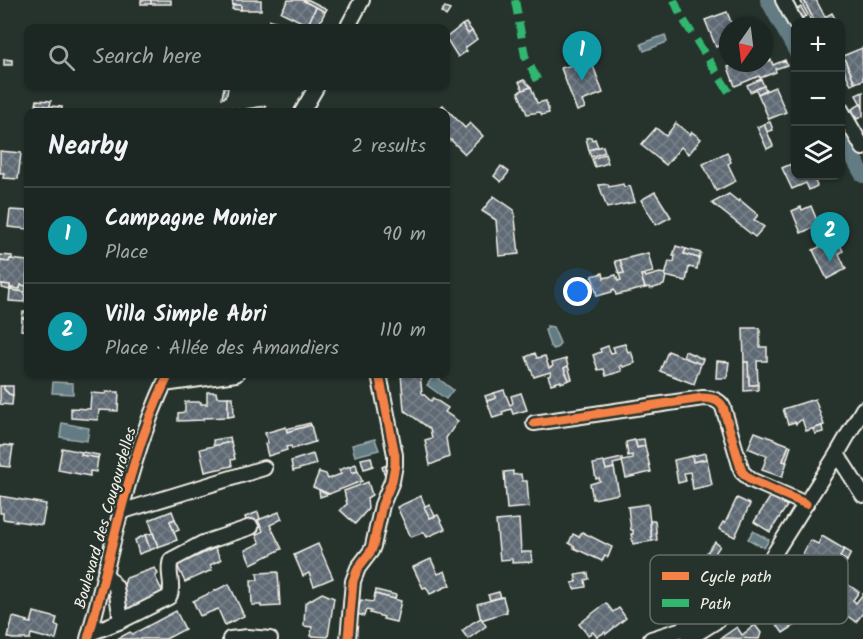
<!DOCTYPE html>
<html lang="en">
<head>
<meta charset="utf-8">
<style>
  body { margin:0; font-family:Kalam,sans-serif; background:#252e2a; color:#f1f3f6 }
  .controls { position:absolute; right:18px; top:18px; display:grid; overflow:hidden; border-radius:12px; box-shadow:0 2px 4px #0004 }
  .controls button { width:54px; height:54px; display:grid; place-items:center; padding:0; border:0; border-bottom:2px solid #3a4340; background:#1c2622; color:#f1f3f6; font:30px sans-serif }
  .compass { position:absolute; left:719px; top:18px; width:54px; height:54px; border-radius:50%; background:#1c2622; box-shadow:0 2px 4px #0004; rotate:194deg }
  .you { position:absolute; left:578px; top:292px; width:21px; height:21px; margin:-15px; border:4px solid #fff; border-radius:50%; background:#1a73e8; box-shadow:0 0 0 9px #1a73e833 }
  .badge { display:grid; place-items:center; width:39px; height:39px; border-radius:50%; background:#ff9aa2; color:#fff; font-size:20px; font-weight:700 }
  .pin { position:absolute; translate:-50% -50px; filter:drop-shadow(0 2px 3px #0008) }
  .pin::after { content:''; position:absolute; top:32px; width:21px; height:18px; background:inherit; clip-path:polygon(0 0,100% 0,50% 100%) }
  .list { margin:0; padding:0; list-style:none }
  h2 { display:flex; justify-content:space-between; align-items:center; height:78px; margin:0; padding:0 24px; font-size:26px }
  h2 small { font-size:20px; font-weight:400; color:#a0a5a5 }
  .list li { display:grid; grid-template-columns:39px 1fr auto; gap:18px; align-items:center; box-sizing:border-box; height:96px; padding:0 24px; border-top:2px solid #3a4340 }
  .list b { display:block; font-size:22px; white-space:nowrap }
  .list p { margin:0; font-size:20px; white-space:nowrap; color:#a0a5a5 }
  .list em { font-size:20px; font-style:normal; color:#a0a5a5 }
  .icon { flex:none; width:33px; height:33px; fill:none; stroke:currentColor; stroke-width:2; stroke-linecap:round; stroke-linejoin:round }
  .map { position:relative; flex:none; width:863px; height:639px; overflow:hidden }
  .search { position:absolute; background:#1c2622; box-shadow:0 2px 4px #0004; left:24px; top:24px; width:426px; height:66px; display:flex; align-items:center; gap:15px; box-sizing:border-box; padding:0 21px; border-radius:12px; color:#a0a5a5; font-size:22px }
  .panel { position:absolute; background:#1c2622; box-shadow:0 2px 4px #0004; left:24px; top:108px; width:426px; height:270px; border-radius:12px }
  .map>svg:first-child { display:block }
  .water { fill:#647b84; stroke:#9eaaac; stroke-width:1.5 }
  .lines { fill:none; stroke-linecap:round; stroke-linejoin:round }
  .canal { stroke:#647b84; stroke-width:16 }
  .building { fill:url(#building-cross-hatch); stroke:#f4f1e8; stroke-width:1.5 }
  .minor-casing { stroke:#f4f1e8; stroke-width:18 }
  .minor { stroke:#26332d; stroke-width:14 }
  .quiet { stroke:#33b770; stroke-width:8; stroke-dasharray:15 8; stroke-linecap:butt }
  .cycleway-casing { stroke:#26332d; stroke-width:13 }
  .cycleway { stroke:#f48246; stroke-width:9 }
  .labels { text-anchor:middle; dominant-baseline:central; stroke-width:4.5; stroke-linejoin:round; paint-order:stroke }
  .street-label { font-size:16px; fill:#f4f1e8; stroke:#26332d }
  .key { fill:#26332d; stroke:#646c65; stroke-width:1.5 }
  .key-label { font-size:16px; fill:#f4f1e8 }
</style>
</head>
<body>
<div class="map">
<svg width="863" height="639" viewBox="0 0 863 639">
  <defs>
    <pattern id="building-cross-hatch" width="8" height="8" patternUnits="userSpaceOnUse" patternTransform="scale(1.5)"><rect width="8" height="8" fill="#606b75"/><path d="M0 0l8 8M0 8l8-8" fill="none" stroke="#778189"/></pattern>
  </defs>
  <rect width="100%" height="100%" fill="#26332d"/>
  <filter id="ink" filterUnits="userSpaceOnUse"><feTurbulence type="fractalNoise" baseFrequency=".0167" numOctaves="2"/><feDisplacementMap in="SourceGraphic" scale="12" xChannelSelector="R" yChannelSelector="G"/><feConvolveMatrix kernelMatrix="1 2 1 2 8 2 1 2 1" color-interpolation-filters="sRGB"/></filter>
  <g filter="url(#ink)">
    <!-- water -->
    <g class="water">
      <polygon points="665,35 667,42 644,51 641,44"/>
      <polygon points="547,326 553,327 560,343 558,347 554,349 550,346 545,330 548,328"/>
      <polygon points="434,375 453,390 446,399 427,385"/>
      <polygon points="53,382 73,383 73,394 52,393"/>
      <polygon points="62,423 89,428 87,441 60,437"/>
      <polygon points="375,439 379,450 355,456 352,445"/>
      <polygon points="753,531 769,540 764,548 748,539"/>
    </g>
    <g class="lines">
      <!-- canal -->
      <g class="canal">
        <polyline points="768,0 796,51"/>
        <polyline points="840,134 863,175"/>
      </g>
    </g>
    <!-- building -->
    <g class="building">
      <rect x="141" y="0" width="10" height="4"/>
      <rect x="151" y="0" width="20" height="4"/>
      <polygon points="232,0 261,0 261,10 241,10 241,5 233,5"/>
      <polygon points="288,0 302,0 316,7 308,25 281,12"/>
      <polygon points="302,0 309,0 327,9 325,12"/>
      <polygon points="804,0 815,22 812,22 801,2"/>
      <polygon points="804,0 816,0 825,17 832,13 837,22 815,22"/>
      <polygon points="233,5 241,5 241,10 232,9"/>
      <polygon points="316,7 325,12 317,28 314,28 308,25"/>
      <polygon points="445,7 450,10 446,16 441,12"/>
      <polygon points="801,7 806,16 800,19 795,10"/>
      <polygon points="727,12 733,27 728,27 728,42 716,47 705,20"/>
      <polygon points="270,20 284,23 283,28 269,28"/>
      <polygon points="466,23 472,31 468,34 462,25"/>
      <polygon points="462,25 468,34 472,31 477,39 465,48 467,51 458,57 446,38"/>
      <polygon points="862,48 863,80 855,83 843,56"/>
      <polygon points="843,56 855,83 851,85 840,61 840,57"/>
      <polygon points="4,59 12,60 12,65 4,65"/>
      <polygon points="771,60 773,65 785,60 787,65 775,69 776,72 760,78 759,76 735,86 728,67 737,64 739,69 753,63 755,66"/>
      <polygon points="592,63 603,93 582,101 585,108 577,111 561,68 573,65 575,70"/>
      <polygon points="761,79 764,86 750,92 747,85"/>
      <polygon points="524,80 531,87 523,90 519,82"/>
      <polygon points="764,86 766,90 758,94 756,89"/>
      <polygon points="224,87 228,88 227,94 224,98 222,98"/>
      <polygon points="531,87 537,103 546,101 549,113 542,115 540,112 527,114 518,92"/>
      <polygon points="775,87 786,112 769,119 758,94"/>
      <polygon points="863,92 863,108 856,95"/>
      <polygon points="37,100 51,101 50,106 36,105"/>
      <polygon points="861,104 863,108 863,116 857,119 852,109"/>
      <polygon points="36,105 62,107 62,112 36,112"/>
      <polygon points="443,105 465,128 470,123 483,136 465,154 451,140 450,141 446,136 446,112 434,112"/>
      <polygon points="221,106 236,109 236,112 221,108"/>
      <polygon points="266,106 264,112 245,111 246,109"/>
      <polygon points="221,108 236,112 236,109 251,112 220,112"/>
      <polygon points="770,122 773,130 767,132 764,124"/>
      <polygon points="676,123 690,135 692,132 701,139 689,154 681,147 666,165 641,145 656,128 666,136"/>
      <polygon points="764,124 773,146 767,149 757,127"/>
      <polygon points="591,137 592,140 595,139 598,147 589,150 586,138"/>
      <polygon points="603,146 605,152 591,157 589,150"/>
      <polygon points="0,151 21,153 18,179 3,178 4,173 0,173"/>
      <polygon points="727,152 731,162 728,164 736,181 716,191 703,164"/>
      <polygon points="605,154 608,163 595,167 592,159"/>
      <polygon points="796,162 796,176 813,176 817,186 809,190 806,183 792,189 782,168"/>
      <polygon points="501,166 509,172 501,182 494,176"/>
      <polygon points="608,184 609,187 623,184 624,187 630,186 635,202 607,208 599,185"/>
      <polygon points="655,192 671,217 656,225 641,200"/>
      <polygon points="729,194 739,202 740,200 758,215 754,220 764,227 755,237 712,203"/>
      <polygon points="494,196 514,210 519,254 499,256 496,220 482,211"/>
      <polygon points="811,206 819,225 801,233 792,211 801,207 802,210"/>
      <polygon points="10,210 28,211 28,229 8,227"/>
      <polygon points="837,238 843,251 839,254 846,269 827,279 813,250"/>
      <polygon points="676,246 686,249 684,254 699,258 697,269 689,267 686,281 665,276 669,261 674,262 675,256 673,256"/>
      <polygon points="686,249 701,253 699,258 684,254"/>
      <polygon points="648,253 653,272 641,275 645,288 616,295 614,289 612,290 612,292 597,296 592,276 603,273 604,278 616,275 618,281 621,280 619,274 624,273 620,260"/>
      <polygon points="0,255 12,256 12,259 10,259 9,262 0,261"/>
      <polygon points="10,259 27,261 26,286 21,285 20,289 10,288 10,285 0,284 0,261 9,262"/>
      <polygon points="620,260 624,273 619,274 615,261"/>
      <polygon points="660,273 665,274 665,276 666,276 664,285 650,289 649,287 645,288 641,275 644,275 645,277"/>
      <polygon points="2,284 10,285 10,290 2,288"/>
      <polygon points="21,285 26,286 25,292 10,290 10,288 20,289"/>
      <polygon points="10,290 25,292 24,302 9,301"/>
      <polygon points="23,312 28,312 28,319 22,318"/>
      <polygon points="22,318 28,319 28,331 21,330"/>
      <polygon points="743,328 760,328 760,347 767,347 767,361 757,361 758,385 749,385 748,362 744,362"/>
      <polygon points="625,344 628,352 631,351 635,363 623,367 622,365 620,366 622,371 606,376 604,369 598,370 593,355 601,352 600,349 608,346 611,353 615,352 613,347"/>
      <polygon points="668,351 701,364 694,384 660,371"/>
      <polygon points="685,351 703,359 701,364 683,357"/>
      <polygon points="535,353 537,358 545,356 549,368 553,366 552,363 566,359 568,366 564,368 569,380 561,383 561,381 551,384 548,376 551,375 550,372 534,377 526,357"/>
      <polygon points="717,361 729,362 727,378 716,378"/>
      <polygon points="744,362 748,362 749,385 758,385 758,390 744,391"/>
      <polygon points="568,366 572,379 569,380 564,368"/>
      <polygon points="401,374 420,374 422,393 431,401 433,398 448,408 445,412 458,421 446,438 449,457 430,465 425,440 432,438 430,429 404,410"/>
      <polygon points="0,386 4,386 4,389 9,394 13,395 12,405 0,404"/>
      <polygon points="4,386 13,386 13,395 9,394 4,389"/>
      <polygon points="504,390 510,405 513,403 511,396 521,393 527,410 513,414 511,409 502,412 503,415 493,418 487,401 496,398 494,393"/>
      <polygon points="106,392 119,392 118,411 99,410 98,420 71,418 71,408 90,409 91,393 106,394"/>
      <polygon points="207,392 216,392 217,397 228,397 228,417 203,418 203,420 178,421 178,413 185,412 185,402 201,402 201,404 207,404"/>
      <polygon points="494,393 496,398 487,401 485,396"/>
      <polygon points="228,397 233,397 234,416 228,417"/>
      <polygon points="815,399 824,425 806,431 802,419 796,424 795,422 788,424 783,409"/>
      <polygon points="310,423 311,425 287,432 286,429"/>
      <polygon points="311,425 315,442 292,449 291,446 286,447 287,450 268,456 265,444 268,443 265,433 286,427 287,432"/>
      <polygon points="822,426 823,432 815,434 813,429"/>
      <polygon points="755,432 789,445 783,461 787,462 782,477 762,470 767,456 748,448"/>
      <polygon points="230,437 231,442 214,446 213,440"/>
      <polygon points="644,439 645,446 637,448 635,440"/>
      <polygon points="635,440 637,448 645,446 651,472 626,478 622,461 633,459 632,455 628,456 626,442"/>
      <polygon points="231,442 235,459 231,460 232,466 205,472 200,449"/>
      <polygon points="4,445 13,446 10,467 0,466 0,446 4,446"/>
      <polygon points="789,445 791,446 786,462 783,461"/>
      <polygon points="62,448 82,452 81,455 98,458 96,472 90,471 90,476 58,470"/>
      <polygon points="82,452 99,455 98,458 81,455"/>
      <polygon points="706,453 707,459 693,462 692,456"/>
      <polygon points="313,454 316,464 293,471 291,461"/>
      <polygon points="692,456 693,462 707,459 712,485 693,489 690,472 684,473 686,481 678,483 674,460"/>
      <polygon points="371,457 373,466 364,469 361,459"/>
      <polygon points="622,458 622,462 613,464 614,468 606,470 604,462"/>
      <polygon points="604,462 606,470 614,468 619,494 593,499 590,484 600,481 599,478 596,479 593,464"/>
      <polygon points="356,464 358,471 352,473 350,466"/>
      <polygon points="389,464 391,470 384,473 382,467"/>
      <polygon points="350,466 352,473 358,471 362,481 329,494 313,487 319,472 326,474 328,479 341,474 339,470"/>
      <polygon points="513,471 513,475 521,474 522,481 527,481 529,507 507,509 504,472"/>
      <polygon points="368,482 372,495 367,498 368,509 355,524 340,510 347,504 344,491"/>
      <polygon points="319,490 329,494 320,497"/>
      <polygon points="0,496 46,504 42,525 3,519 3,513 0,513"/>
      <polygon points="421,496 430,518 438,515 445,529 427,537 424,532 411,537 397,507"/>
      <polygon points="771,496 787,506 770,532 754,522"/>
      <polygon points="737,498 750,504 735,537 719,529 723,522 725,523"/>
      <polygon points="429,504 435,516 430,518 424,507"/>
      <polygon points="648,504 652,541 633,544 631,534 633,534 633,530 631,530 628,507"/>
      <polygon points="172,511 175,519 170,521 177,540 158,547 149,520"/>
      <polygon points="258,512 260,519 247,524 245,517"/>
      <polygon points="279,512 282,519 270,525 282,549 251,564 245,550 260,543 256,535 263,531 258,520"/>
      <polygon points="175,519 179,530 174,532 170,521"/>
      <polygon points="519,519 521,552 531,552 532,562 512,563 512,559 500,560 496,521"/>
      <polygon points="650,521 655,521 657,540 652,541"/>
      <polygon points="582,532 612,547 608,557 605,556 602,561 574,548 575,547 569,543 573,534 579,537"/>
      <polygon points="153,533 158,547 150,550 145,535"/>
      <polygon points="145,535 150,550 139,554 135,540"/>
      <polygon points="822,536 844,549 840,557 847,561 838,577 821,568 819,571 800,560 810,540 818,544"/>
      <polygon points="715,542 720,546 713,556 707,552"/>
      <polygon points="318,544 333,578 314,586 309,573 303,576 294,555"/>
      <polygon points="215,548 221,560 210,565 212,570 185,582 177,565"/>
      <polygon points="844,549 851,553 847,561 840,557"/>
      <polygon points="431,559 438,574 445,571 450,585 430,594 426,587 423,588 413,567"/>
      <polygon points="155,568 158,574 155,576 164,595 129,611 121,595 126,578"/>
      <polygon points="278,572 280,606 261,607 261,605 252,605 251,580 258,580 257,573"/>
      <polygon points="588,573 589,579 585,580 586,587 574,589 572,583 577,582 575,575"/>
      <polygon points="229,584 244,616 225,625 218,609 200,616 193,601"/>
      <polygon points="847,584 859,592 853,600 856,603 863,594 863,613 856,622 843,613 844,611 835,604 840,596 839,585"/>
      <polygon points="376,590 396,595 395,599 375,594"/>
      <polygon points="788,590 796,601 786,608 797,624 783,633 760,601 769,592 774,599"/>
      <polygon points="499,592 501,597 490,600 488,595"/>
      <polygon points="322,593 334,598 328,637 311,636 312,627 304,626 305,603"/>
      <polygon points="375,594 401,601 396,622 383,619 384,617 370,613 371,611 366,610 364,616 357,614 361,600 373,602"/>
      <polygon points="503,597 507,612 481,620 477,604"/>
      <polygon points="606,603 613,612 619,608 626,618 606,634 605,632 597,637 593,632 588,635 579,624"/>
      <polygon points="176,611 185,629 166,639 117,639 130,632 133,634"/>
      <polygon points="34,612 57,618 55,625 59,627 56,639 50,639 31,634 30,639 13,639 8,638 13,617 28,621 27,622 31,623"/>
      <polygon points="481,618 486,626 468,639 462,631 472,623"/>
      <polygon points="755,625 761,633 759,639 721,638 737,627 742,635"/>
    </g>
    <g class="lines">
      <!-- minor casing -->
      <g class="minor-casing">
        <g id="minor">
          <polyline points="783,0 796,24"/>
          <polyline points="347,28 362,0"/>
          <polyline points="840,108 863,148"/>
          <polyline points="302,112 317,86"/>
          <polyline points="164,384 236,374"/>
          <path d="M534,423l169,-25c8,0 16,1 20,9l19,65 9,8 55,24"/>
          <polyline points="837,454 863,495"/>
          <polyline points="120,512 264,468"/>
          <polyline points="105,573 116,587 121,621"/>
          <path d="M90,633l31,-12 48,-24c6,-11 -3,-25 2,-37l32,-17 48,-16"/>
          <path d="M88,639c25,-89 40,-182 81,-265"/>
          <polyline points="230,639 248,637 270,639"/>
          <polyline points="348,639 353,581 358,568 371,551 373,546 382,505 392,481 395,465 395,455 379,374"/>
          <polyline points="651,639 698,624 707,623"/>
          <polyline points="688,639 715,622 725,613 762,573 837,454 863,409"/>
        </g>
      </g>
      <!-- minor -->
      <use href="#minor" class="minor"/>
      <!-- quiet -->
      <g class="quiet">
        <polyline points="515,0 525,56 538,81"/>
        <polyline points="674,0 681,16 729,92"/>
      </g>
      <!-- cycleway casing -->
      <g class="cycleway-casing">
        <g id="cycleway">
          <path d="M534,423l169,-25c8,0 16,1 20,9l19,65 9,8 55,24"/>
          <path d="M88,639c25,-89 40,-182 81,-265"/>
          <polyline points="348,639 353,581 358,568 371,551 373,546 382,505 392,481 395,465 395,455 379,374"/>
        </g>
      </g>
      <!-- cycleway -->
      <use href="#cycleway" class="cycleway"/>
    </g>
  </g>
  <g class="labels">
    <!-- street labels -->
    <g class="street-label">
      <text transform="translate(106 518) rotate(-74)">Boulevard des Cougourdelles</text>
    </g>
  </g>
  <!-- legend -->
  <rect x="650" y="555" width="198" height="69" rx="9" class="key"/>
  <rect x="662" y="572" width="27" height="8" fill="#f48246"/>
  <rect x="662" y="599" width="27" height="8" fill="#33b770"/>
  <g class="key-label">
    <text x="700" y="582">Cycle path</text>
    <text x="700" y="609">Path</text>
  </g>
</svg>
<div class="controls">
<button>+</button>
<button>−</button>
<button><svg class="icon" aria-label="layers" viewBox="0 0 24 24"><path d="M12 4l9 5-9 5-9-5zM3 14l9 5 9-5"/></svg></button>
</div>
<svg class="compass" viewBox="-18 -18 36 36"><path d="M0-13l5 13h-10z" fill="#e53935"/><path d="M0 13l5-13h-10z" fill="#a0a5a5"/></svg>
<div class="you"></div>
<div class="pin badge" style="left:582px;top:81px;background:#0f9aa8">1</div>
<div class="pin badge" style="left:830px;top:262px;background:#0f9aa8">2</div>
<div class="search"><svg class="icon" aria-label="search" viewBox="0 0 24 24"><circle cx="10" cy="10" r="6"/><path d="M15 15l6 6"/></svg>Search here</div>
<section class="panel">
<h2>Nearby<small>2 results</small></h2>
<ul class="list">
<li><span class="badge" style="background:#0f9aa8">1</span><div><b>Campagne Monier</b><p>Place</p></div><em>90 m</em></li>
<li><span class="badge" style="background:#0f9aa8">2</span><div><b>Villa Simple Abri</b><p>Place · Allée des Amandiers</p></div><em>110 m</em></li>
</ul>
</section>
</div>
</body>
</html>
